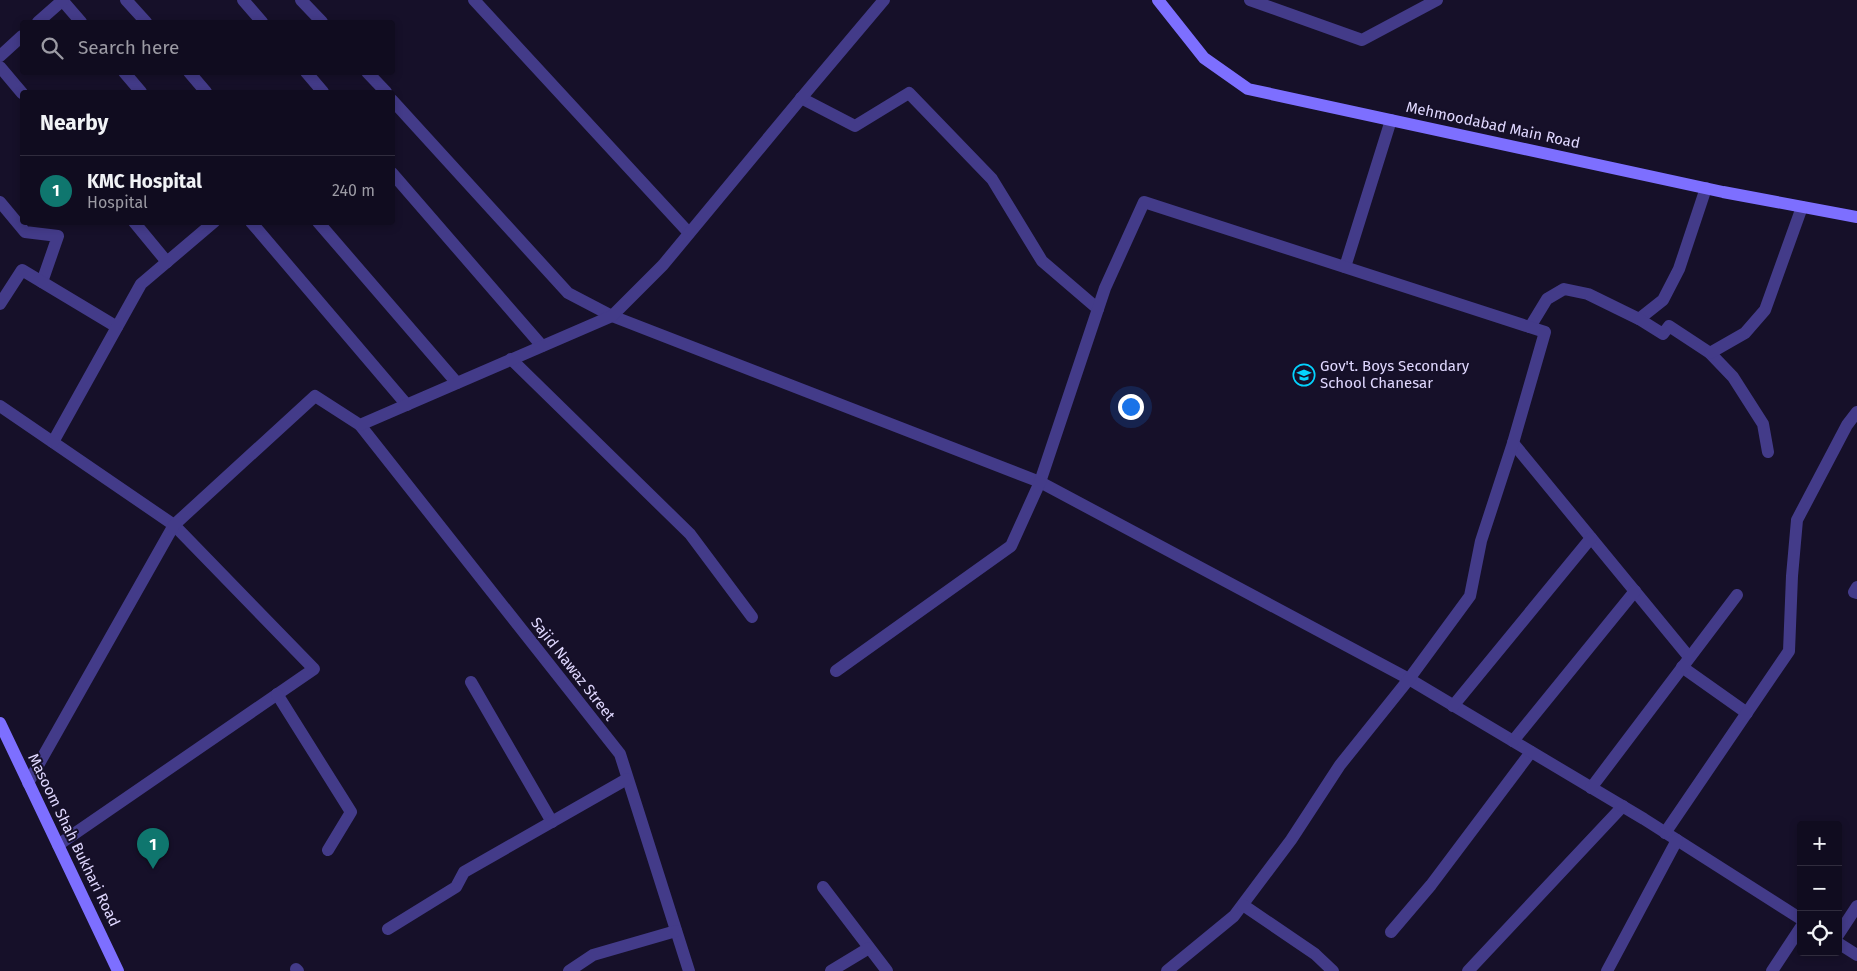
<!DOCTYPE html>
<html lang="en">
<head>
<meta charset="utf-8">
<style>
  body { margin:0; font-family:"Fira Sans",sans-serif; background:#1e1a2c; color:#f1f3f6 }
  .controls { position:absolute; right:15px; bottom:15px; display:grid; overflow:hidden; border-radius:5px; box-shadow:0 2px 8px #0003 }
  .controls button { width:45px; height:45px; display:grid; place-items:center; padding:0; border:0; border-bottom:1px solid #302c3d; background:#100c1f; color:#f1f3f6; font:25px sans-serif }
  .you { position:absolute; left:1130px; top:406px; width:18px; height:18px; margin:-12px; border:4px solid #fff; border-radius:50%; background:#1a73e8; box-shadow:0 0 0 8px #1a73e833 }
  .badge { display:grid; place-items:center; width:32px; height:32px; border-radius:50%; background:#0f766e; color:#fff; font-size:16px; font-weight:700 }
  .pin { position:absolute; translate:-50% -41px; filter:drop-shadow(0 1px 2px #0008) }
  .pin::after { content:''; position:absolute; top:26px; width:18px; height:15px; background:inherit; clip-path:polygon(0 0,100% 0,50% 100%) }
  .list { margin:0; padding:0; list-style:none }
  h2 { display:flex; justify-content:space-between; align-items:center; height:65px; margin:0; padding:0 20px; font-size:21px }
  h2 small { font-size:16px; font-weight:400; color:#9c9ba4 }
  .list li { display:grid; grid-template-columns:32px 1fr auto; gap:15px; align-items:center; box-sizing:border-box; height:70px; padding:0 20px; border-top:1px solid #302c3d }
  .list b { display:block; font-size:19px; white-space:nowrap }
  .list p { margin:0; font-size:16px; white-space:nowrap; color:#9c9ba4 }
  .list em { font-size:16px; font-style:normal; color:#9c9ba4 }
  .icon { flex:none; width:28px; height:28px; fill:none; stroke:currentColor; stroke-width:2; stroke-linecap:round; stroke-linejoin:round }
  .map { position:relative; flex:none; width:1857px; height:971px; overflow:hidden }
  .search { position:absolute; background:#100c1f; box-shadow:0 2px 8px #0003; left:20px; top:20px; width:375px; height:55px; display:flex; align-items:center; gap:12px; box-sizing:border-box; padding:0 18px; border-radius:5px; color:#9c9ba4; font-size:19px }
  .panel { position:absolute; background:#100c1f; box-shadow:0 2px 8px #0003; left:20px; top:90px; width:375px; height:135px; border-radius:5px }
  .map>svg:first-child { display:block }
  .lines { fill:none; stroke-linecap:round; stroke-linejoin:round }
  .lane { stroke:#433b89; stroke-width:12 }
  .street { stroke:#433b89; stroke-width:12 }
  .secondary { stroke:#7d6fff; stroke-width:12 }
  .labels { text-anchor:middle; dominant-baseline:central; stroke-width:4; stroke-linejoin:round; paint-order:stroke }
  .street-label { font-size:15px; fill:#e0d8ff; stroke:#161029 }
  .poi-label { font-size:15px; fill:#e0d8ff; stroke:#161029; text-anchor:start }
</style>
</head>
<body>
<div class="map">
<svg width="1857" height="971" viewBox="0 0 1857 971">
  <rect width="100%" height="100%" fill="#161029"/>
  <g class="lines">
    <!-- lane -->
    <g class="lane">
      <polyline points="1682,667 1747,713"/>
      <polyline points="1391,932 1431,885 1531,752"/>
      <polyline points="1838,935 1857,906"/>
      <polyline points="1468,971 1623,806"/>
      <polyline points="1772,971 1801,927"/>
    </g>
    <!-- street -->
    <g class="street">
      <polyline points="62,0 81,22"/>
      <polyline points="126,0 146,22"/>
      <polyline points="243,0 262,22"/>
      <polyline points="301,0 322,22"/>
      <polyline points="474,0 689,233"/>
      <polyline points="1250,0 1362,40 1437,0"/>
      <polyline points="38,22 63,0"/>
      <polyline points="0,56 22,36"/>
      <polyline points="0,67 22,93"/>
      <polyline points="124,72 141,92"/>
      <polyline points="189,72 206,92"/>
      <polyline points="306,72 323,92"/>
      <polyline points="367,72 386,92"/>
      <polyline points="801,98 855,126 909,93 992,179 1042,261 1098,309"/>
      <polyline points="392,100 568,293 612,316 1040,482 1409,679 1644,819 1801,919"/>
      <polyline points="392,173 542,346"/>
      <polyline points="0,202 25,232 58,236 42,282"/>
      <polyline points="134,222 167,262"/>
      <polyline points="251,222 407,405"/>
      <polyline points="318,222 457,383"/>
      <polyline points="1345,267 1391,120"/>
      <polyline points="0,304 22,270 117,327"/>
      <polyline points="1639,319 1663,300 1679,269 1706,188"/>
      <polyline points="1530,327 1547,299 1564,289 1588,294 1639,319 1663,334 1669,326 1710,353 1733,377 1763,424 1768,452"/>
      <polyline points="1710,353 1745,333 1765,310 1802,207"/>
      <polyline points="511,359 690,534 752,617"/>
      <polyline points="0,406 174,525 314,669 58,845"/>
      <polyline points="360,425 620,754 689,971"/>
      <polyline points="53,442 141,284 214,222"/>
      <polyline points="1513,443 1689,657"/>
      <polyline points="1857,587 1854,592 1857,593"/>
      <polyline points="836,671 1011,546 1040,482 1105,288 1144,202 1545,332 1513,443 1481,541 1470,596 1409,679 1340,765 1291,840 1234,916 1167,971"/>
      <polyline points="471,682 552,822"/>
      <polyline points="277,694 351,812 328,850"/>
      <polyline points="1453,706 1591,538"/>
      <polyline points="1513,741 1635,591"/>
      <polyline points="28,783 174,525 315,396 360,425 612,316 663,265 808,90 884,0"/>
      <polyline points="1591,788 1737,595"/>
      <polyline points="1665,833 1789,651 1792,576 1797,520 1847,425 1857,412"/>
      <polyline points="823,887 887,971"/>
      <polyline points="1243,905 1315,954 1333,971"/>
      <polyline points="388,929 456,887 464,872 627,779"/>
      <polyline points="1838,943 1857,955"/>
      <polyline points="296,969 298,971"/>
      <polyline points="569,971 593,955 676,931"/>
      <polyline points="831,971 869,948"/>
      <polyline points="1607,971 1677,840"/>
    </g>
    <!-- secondary -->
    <g class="secondary">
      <polyline points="1158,0 1204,58 1248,89 1723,192 1857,217"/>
      <polyline points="0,723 118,971"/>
    </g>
  </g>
  <!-- icons -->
  <defs>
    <g id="school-ring" transform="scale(1.125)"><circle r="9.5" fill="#161029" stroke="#04d4ff" stroke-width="1.5"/><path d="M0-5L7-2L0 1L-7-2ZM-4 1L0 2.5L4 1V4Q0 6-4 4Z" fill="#04d4ff"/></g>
  </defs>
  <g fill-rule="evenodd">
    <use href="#school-ring" x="1304" y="375"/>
  </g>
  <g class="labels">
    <!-- street labels -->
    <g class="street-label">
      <text transform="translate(1493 125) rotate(12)">Mehmoodabad Main Road</text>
      <text transform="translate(573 669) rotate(52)">Sajid Nawaz Street</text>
      <text transform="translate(74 840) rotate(64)">Masoom Shah Bukhari Road</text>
    </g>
    <!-- poi labels -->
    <g class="poi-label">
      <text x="1320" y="366">Gov't. Boys Secondary<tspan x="1320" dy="17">School Chanesar</tspan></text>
    </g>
  </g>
</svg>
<div class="controls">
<button>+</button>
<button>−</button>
<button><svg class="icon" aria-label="locate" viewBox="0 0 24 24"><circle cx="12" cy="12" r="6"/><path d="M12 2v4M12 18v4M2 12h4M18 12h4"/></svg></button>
</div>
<div class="you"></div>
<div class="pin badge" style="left:153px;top:869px">1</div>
<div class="search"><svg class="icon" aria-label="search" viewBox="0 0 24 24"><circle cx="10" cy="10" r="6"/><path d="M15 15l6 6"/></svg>Search here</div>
<section class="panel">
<h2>Nearby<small></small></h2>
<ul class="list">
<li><span class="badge">1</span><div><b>KMC Hospital</b><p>Hospital</p></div><em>240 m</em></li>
</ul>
</section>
</div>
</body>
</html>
